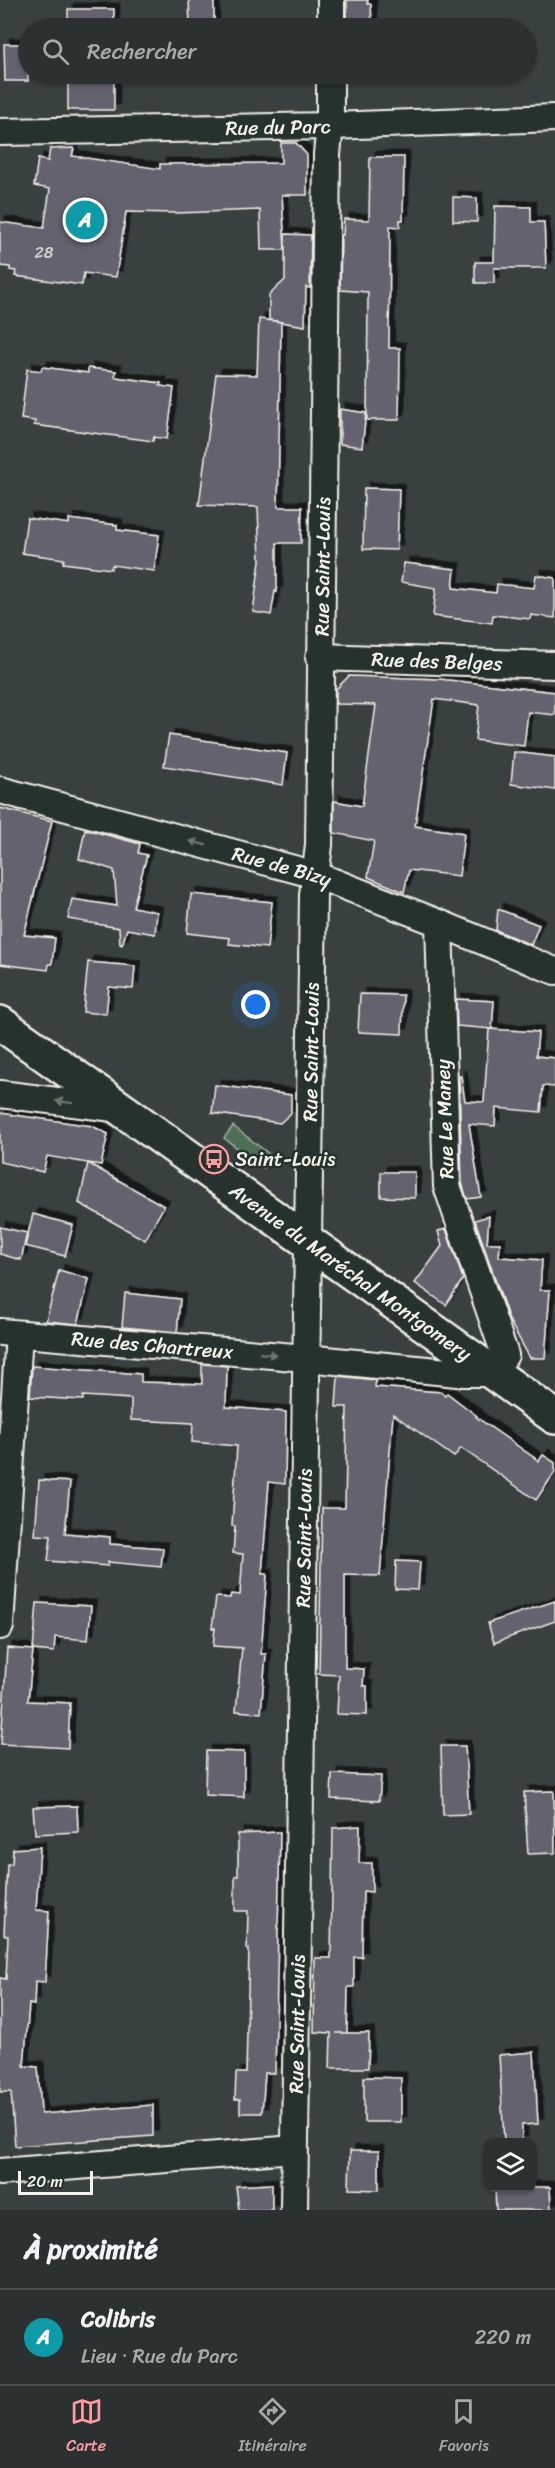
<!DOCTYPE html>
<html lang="fr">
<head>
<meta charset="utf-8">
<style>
  body { margin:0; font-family:Sriracha,sans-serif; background:#333938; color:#f1f3f6 }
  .controls { position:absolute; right:18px; bottom:18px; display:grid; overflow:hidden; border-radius:12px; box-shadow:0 2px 4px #0004 }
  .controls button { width:54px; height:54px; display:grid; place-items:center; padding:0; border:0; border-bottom:2px solid #474c4c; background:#2b3130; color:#f1f3f6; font:30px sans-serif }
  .scale { position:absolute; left:18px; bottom:15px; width:75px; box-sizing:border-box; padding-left:6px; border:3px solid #f4f1e8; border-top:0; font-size:16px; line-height:21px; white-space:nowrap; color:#f4f1e8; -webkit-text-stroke:4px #26332d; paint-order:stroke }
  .you { position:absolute; left:256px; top:1005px; width:21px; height:21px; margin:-15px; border:4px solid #fff; border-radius:50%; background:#1a73e8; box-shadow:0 0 0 9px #1a73e833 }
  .badge { display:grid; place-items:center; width:39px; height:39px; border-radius:50%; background:#ff9aa2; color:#fff; font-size:20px; font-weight:700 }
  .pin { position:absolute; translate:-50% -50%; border:3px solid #fff; box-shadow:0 2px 6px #0006 }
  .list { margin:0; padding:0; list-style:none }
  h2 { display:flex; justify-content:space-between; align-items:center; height:78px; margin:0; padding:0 24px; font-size:26px }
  h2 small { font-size:20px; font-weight:400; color:#a6a9ab }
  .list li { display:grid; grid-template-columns:39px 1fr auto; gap:18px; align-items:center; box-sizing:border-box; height:96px; padding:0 24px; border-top:2px solid #474c4c }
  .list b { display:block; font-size:22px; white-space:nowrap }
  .list p { margin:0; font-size:20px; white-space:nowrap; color:#a6a9ab }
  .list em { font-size:20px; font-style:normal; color:#a6a9ab }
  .icon { flex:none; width:33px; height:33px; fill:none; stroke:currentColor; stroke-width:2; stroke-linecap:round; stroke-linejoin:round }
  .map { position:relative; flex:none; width:555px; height:2210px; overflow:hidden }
  .search { position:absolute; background:#2b3130; box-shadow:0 2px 4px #0004; left:18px; right:18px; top:18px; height:66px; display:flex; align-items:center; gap:15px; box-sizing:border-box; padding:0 21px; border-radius:33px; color:#a6a9ab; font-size:22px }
  .sheet { height:174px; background:#2b3130 }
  nav { display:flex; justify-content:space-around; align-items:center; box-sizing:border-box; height:84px; border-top:2px solid #474c4c; background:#2b3130; font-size:16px; color:#a6a9ab }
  nav a { display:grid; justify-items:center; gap:3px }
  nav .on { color:#ff9aa2 }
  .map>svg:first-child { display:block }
  .pitch { fill:#506e56; stroke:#a2b09f; stroke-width:1.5 }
  .building { fill:#64626e; stroke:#f4f1e8; stroke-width:1.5; filter:url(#shadow) }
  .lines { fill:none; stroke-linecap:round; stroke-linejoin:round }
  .minor-casing { stroke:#f4f1e8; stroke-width:30 }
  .secondary-casing { stroke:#f4f1e8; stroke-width:38 }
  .minor { stroke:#26332d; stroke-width:26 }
  .secondary { stroke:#26332d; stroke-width:33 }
  .oneway { fill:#6e766e }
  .labels { text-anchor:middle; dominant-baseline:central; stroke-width:5; stroke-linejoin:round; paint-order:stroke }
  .number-label { font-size:16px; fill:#d0cdca }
  .street-label { font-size:20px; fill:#f4f1e8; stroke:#26332d }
  .poi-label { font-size:20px; fill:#f4f1e8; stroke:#26332d; text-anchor:start }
</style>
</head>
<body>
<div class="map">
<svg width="555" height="2210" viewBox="0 0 555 2210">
  <defs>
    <filter id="shadow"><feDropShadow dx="5.5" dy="-5.5" stdDeviation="0" flood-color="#0009"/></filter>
  </defs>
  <rect width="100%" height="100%" fill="#394140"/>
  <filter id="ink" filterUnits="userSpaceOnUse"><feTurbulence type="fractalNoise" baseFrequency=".0167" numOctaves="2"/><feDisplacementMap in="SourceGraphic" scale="12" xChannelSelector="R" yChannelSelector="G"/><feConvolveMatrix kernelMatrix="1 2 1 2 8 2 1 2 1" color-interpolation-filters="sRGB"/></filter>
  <g filter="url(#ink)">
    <!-- pitch -->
    <polygon class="pitch" points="233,1126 273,1157 264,1168 224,1138"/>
    <!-- building -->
    <g class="building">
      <polygon points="189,0 214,0 214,25 190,26"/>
      <polygon points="347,0 368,0 367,4 371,4 372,26 347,27"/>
      <rect x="68" y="9" width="46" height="19"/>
      <polygon points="4,44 28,44 28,81 5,81"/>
      <rect x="68" y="74" width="46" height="36"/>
      <polygon points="281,143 296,143 307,155 307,195 282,195 285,250 261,250 260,210 177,213 126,212 116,277 84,273 82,285 15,276 16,271 10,270 10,267 0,266 0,222 44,228 50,189 34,186 38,159 48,161 50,149 74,148 72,156 160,169 160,164 281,163"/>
      <polygon points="370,157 404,157 403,220 400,220 400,227 390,226 389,348 400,348 399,420 367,420 368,292 340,290 341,235 343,235 344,219 369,220"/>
      <polygon points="453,197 477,198 477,222 453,221"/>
      <polygon points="495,206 531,207 531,222 544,222 546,268 494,268 494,283 475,283 475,262 494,262"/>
      <polygon points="285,234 311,235 310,288 306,287 305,326 269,320 269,295 285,280"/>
      <polygon points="259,319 281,322 278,507 302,507 301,543 277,543 277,592 275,591 271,615 253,612 260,561 258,507 199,505 216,374 257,375"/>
      <polygon points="42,367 88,373 88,368 116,371 115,377 161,383 160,386 174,388 167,439 154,437 153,441 34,425 35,421 21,419 27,369 41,371"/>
      <polygon points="340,409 366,413 362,447 340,444"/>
      <polygon points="364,488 399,489 397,550 363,549"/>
      <polygon points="27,518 69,524 69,519 117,525 117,530 159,535 154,571 112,565 111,569 63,563 64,559 22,553"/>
      <polygon points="404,563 455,569 453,588 496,593 497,584 534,588 536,575 555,578 555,618 531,615 530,619 493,615 492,623 433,616 436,588 401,582"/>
      <polygon points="349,676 439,679 555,692 555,715 528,712 524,746 475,740 479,705 434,699 415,826 464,833 459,876 409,870 404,892 368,877 374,841 334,833 334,801 362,806 376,705 336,704 336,689"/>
      <polygon points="169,735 287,753 283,785 164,766"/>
      <polygon points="514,752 555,757 555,790 511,784"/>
      <polygon points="0,808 52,821 24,935 55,938 52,964 49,964 48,970 0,964"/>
      <polygon points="85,829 140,844 138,853 147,855 133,907 157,912 155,934 127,929 122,945 120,944 119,928 68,919 72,899 117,906 114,870 79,859"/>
      <polygon points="191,894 272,902 267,948 229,944 230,938 187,933"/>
      <polygon points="498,909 539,925 531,945 496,930"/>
      <polygon points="88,962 135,966 133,989 109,987 106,1014 83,1012"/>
      <polygon points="360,994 403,995 402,1034 358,1032"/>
      <polygon points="456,999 494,1001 492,1029 457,1026"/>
      <polygon points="489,1029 538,1032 536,1056 555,1058 555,1087 543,1086 541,1112 496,1108 495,1126 469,1124 481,1197 467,1199 462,1183 459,1076 461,1076 465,1101 484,1102"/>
      <polygon points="215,1085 291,1095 291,1113 280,1123 212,1113"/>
      <polygon points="0,1113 92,1126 108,1134 101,1165 88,1163 164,1206 145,1240 79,1203 88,1163 47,1156 43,1172 0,1162"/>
      <polygon points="381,1172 415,1172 415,1198 381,1197"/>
      <polygon points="33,1214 73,1225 65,1256 25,1246"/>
      <polygon points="489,1216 487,1243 500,1243 499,1257 542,1260 540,1290 550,1290 545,1358 530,1358 509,1320 475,1220"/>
      <polygon points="0,1227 27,1233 21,1260 0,1254"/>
      <polygon points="446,1229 463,1279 446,1305 415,1283 442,1246 438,1231"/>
      <polygon points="59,1270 89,1279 78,1324 46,1321"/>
      <polygon points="125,1293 180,1299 177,1332 122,1327"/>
      <polygon points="202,1364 227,1366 226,1407 286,1412 285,1484 269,1482 262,1574 267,1574 261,1654 266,1654 261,1713 236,1711 242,1648 213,1646 215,1628 212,1628 216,1597 230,1598 231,1594 240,1595 243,1554 233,1553 235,1526 232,1526 237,1446 192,1442 193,1423 131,1420 131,1399 83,1396 83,1400 30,1397 32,1366 141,1374 141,1382 202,1384"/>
      <polygon points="338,1376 376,1380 375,1387 441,1392 445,1396 447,1393 477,1416 476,1417 539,1461 543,1455 555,1463 555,1472 536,1500 461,1448 454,1457 393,1414 380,1576 345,1575 345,1668 364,1669 363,1686 367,1686 367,1715 337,1714 339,1675 319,1674 322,1508 345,1508 347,1407 336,1407"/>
      <polygon points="39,1480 70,1482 65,1533 110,1537 110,1544 163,1548 161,1567 108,1562 108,1566 48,1561 51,1536 35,1535"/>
      <polygon points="396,1561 420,1562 418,1590 395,1589"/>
      <polygon points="555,1601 555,1621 494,1643 488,1623"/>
      <polygon points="37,1603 91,1606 88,1640 55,1637 54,1652 33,1650"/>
      <polygon points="7,1648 33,1650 28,1701 70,1703 68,1748 1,1744"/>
      <polygon points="441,1746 465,1746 469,1814 443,1815"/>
      <polygon points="206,1751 244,1752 244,1797 205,1795"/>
      <polygon points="332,1774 381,1776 379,1801 331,1799"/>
      <polygon points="554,1791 555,1853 528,1854 524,1792"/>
      <polygon points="77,1806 78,1832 35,1834 33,1807"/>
      <polygon points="360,1826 359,1863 372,1863 372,1892 363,1891 362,1957 354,1957 354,1987 348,1987 347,2033 336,2033 369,2033 368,2068 330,2068 331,2033 314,2032 315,1958 331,1958 333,1828"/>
      <polygon points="280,1832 275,2073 265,2073 262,2113 240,2113 240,2099 235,2099 236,2073 246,2073 249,1949 247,1949 248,1911 235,1911 235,1876 238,1876 238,1834"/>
      <polygon points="40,1847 36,1910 49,1911 45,1982 35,1981 34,2005 29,2004 24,2066 38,2067 41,2112 42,2114 153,2105 153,2136 15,2146 11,2092 0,2092 0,1978 6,1979 8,1936 4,1935 7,1864 12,1864 13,1849"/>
      <polygon points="534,2052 538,2124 522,2125 522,2142 504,2142 499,2055"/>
      <polygon points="364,2077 401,2078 401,2122 364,2122"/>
      <polygon points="350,2151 379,2151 379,2190 349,2189"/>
      <polygon points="272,2184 272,2210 239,2210 236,2186"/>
      <polygon points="495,2187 550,2187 551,2210 496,2210"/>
    </g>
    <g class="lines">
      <!-- minor casing -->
      <g class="minor-casing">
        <g id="minor">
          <polyline points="331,28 331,0"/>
          <path id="s1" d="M0,132l330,-6 225,-8"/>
          <path id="s2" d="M319,657l236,8"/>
          <path id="s3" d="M0,790l316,85 123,48 116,48"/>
          <polyline points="0,1094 122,1109"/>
          <path id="s4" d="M0,1332l306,26 151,15h36l12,-18 -58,-169 -8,-263"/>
          <polyline points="0,1626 19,1334"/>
          <polyline points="0,2172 294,2149"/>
          <path id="s5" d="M294,2210l19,-1315 6,-50 8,-691 3,-28v-52"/>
        </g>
      </g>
      <!-- secondary casing -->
      <g class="secondary-casing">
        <g id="secondary">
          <path id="s6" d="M0,1023l555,394"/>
        </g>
      </g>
      <!-- minor -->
      <use href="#minor" class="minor"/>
      <!-- secondary -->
      <use href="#secondary" class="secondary"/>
    </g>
    <!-- one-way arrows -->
    <defs><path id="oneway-solid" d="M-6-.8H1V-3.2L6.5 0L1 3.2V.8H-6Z" transform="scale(1.5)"/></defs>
    <g class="oneway">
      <use href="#oneway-solid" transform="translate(198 843) rotate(-165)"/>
      <use href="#oneway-solid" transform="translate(64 1102) rotate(-173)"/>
      <use href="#oneway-solid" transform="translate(268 1354) rotate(5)"/>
    </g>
  </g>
  <!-- icons -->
  <defs>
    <g id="bus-ring" transform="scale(1.5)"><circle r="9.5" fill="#26332d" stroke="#ff9aa2" stroke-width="1.5"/><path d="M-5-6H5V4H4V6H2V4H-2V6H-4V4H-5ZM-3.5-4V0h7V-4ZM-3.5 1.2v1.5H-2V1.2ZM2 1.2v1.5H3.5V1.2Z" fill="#ff9aa2"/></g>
  </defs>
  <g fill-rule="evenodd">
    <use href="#bus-ring" x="214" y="1159"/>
  </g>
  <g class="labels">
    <!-- number labels -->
    <g class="number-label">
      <text x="44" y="252">28</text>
    </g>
    <!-- street labels -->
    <g class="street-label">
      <text stroke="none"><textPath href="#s1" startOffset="278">Rue du Parc</textPath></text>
      <text stroke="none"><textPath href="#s5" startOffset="1644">Rue Saint-Louis</textPath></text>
      <text stroke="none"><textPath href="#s2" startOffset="118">Rue des Belges</textPath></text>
      <text stroke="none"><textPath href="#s3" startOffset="292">Rue de Bizy</textPath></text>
      <text stroke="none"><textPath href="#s5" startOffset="1158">Rue Saint-Louis</textPath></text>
      <text transform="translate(445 1119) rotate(-92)">Rue Le Maney</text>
      <text stroke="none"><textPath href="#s6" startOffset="430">Avenue du Maréchal Montgomery</textPath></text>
      <text stroke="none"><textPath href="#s4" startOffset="153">Rue des Chartreux</textPath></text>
      <text stroke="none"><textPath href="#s5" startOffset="672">Rue Saint-Louis</textPath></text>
      <text stroke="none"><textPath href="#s5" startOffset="186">Rue Saint-Louis</textPath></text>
    </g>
    <!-- poi labels -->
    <g class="poi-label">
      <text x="235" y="1159">Saint-Louis</text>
    </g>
  </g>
</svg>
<div class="controls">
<button><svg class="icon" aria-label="layers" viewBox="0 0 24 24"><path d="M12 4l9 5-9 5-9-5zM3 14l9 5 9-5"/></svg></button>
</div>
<div class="scale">20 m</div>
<div class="you"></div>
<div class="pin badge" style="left:85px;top:220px;background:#0f9aa8">A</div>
<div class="search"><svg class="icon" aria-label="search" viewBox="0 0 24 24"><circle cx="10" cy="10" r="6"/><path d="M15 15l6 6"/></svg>Rechercher</div>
</div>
<section class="sheet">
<h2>À proximité<small></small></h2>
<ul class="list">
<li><span class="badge" style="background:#0f9aa8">A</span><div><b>Colibris</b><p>Lieu · Rue du Parc</p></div><em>220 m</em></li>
</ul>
</section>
<nav>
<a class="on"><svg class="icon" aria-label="map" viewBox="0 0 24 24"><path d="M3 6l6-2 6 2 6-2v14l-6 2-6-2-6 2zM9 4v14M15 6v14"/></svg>Carte</a>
<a><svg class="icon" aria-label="directions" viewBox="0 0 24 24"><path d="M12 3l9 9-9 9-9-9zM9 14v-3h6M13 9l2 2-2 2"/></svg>Itinéraire</a>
<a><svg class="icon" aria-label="saved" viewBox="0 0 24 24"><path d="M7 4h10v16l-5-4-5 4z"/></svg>Favoris</a>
</nav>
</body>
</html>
